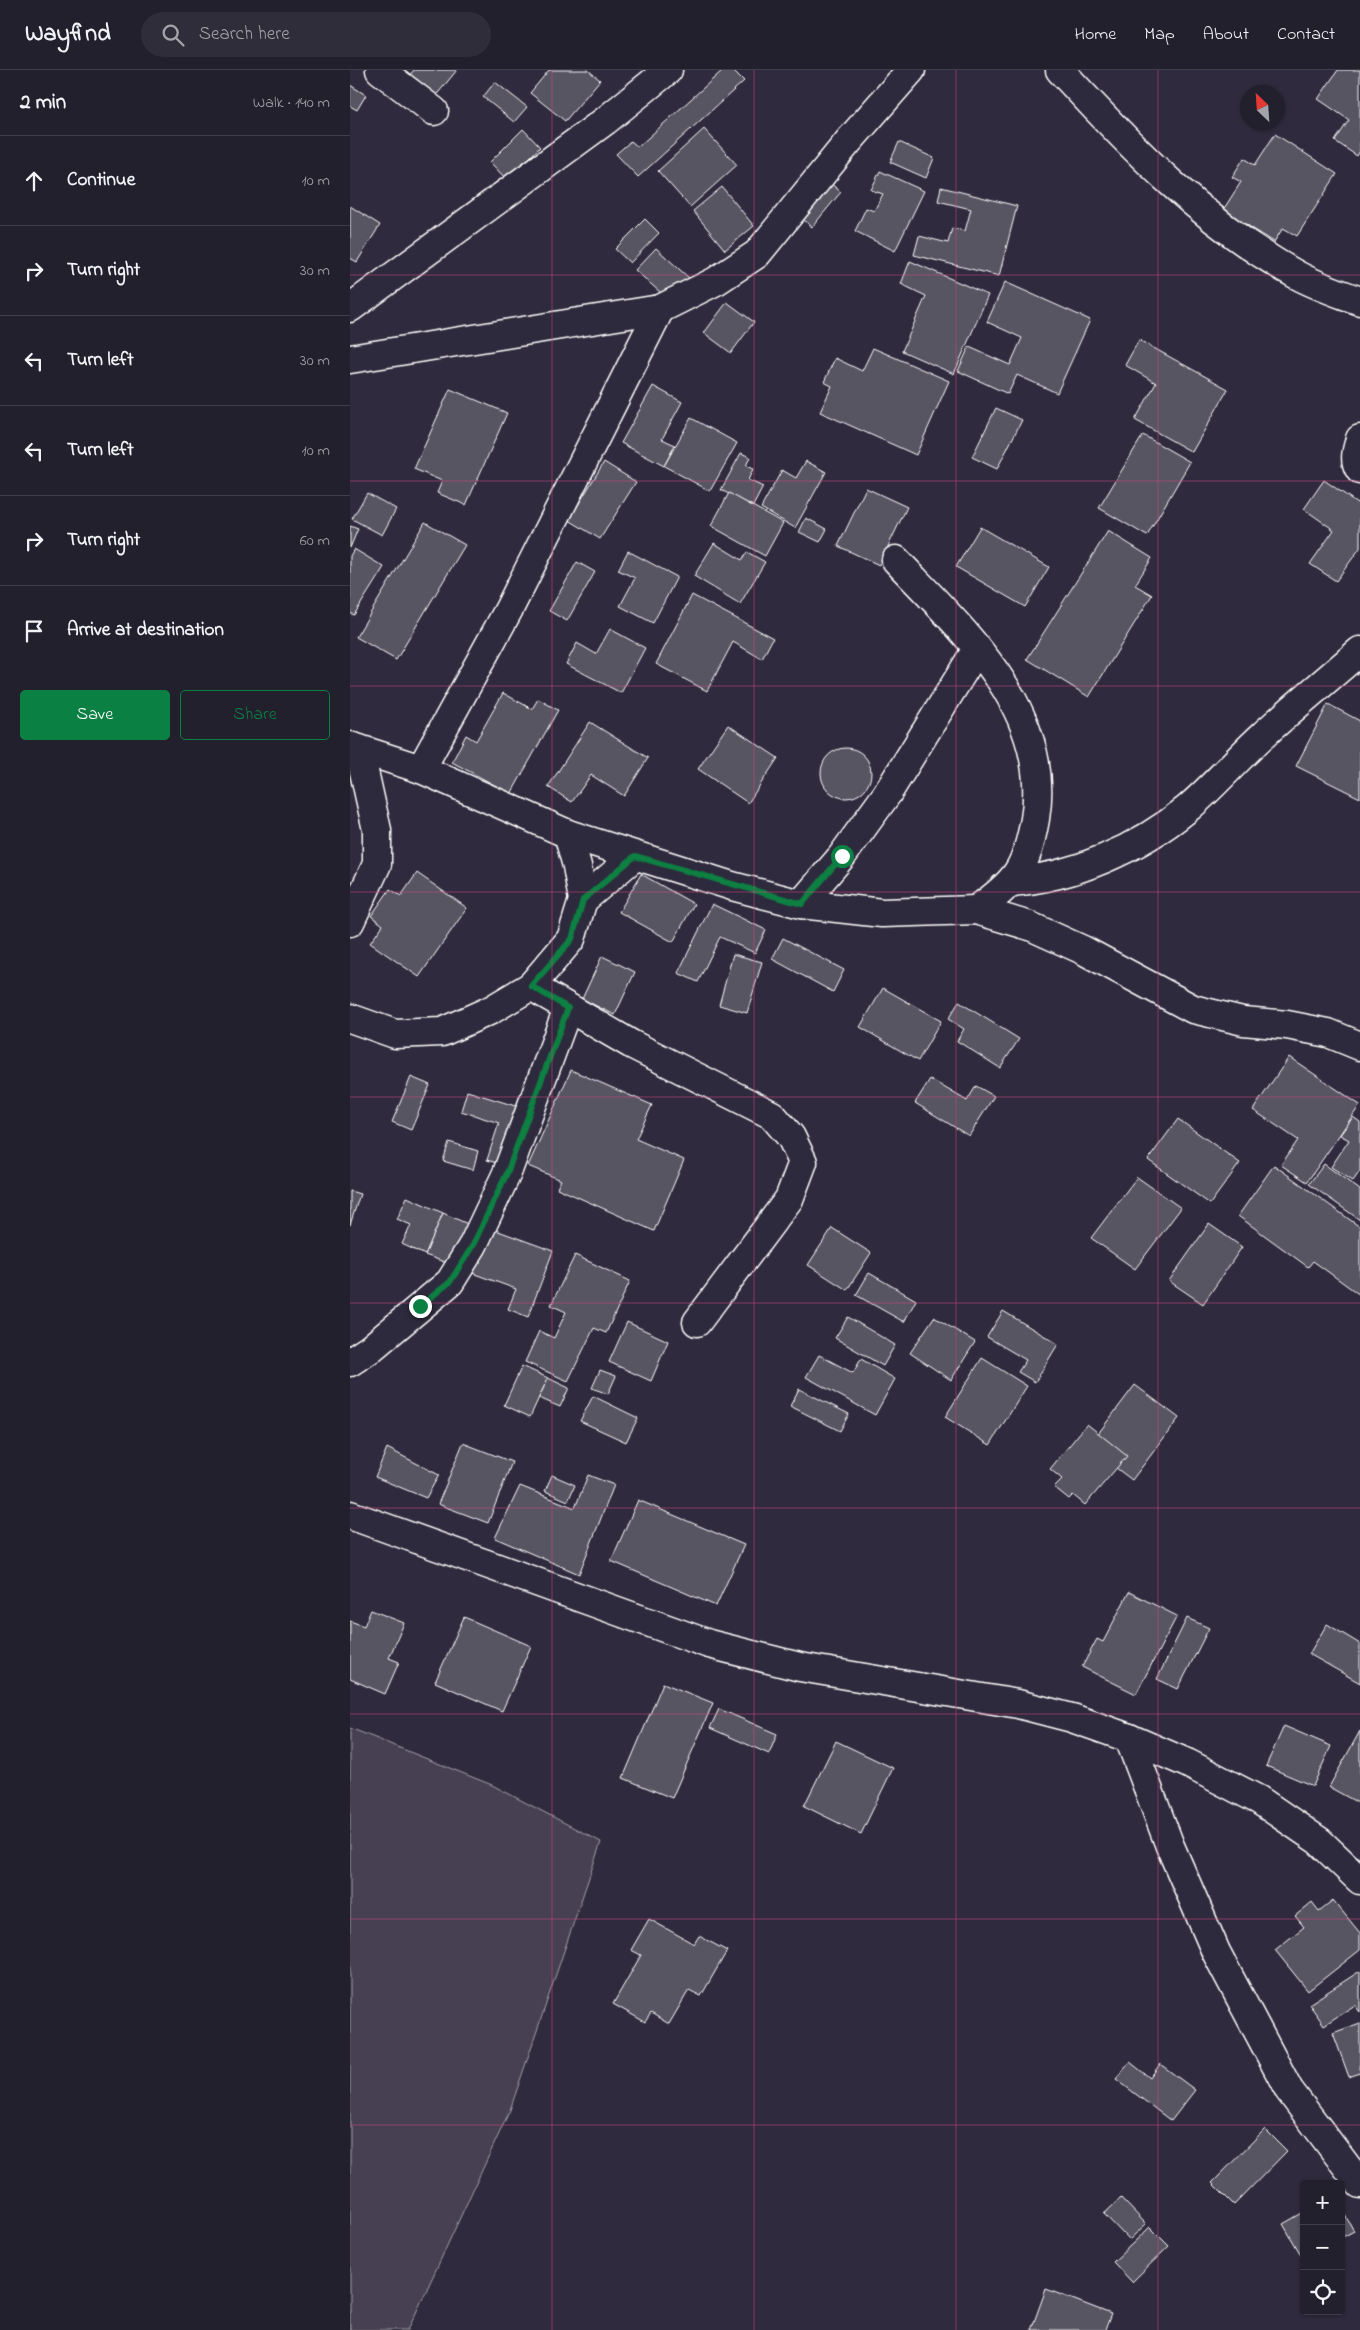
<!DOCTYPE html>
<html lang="en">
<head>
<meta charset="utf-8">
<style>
  body { margin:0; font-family:"Indie Flower",sans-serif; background:#2f2d3a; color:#f1f3f6 }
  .controls { position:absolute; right:15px; bottom:15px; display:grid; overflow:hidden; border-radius:5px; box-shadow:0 1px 4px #0004 }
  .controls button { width:45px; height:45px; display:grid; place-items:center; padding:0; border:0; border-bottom:1px solid #403e4a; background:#23202e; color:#f1f3f6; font:25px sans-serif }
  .compass { position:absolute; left:890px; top:15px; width:45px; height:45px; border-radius:50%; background:#23202e; box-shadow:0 1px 4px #0004; rotate:335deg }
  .stop { position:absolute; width:15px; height:15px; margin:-11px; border:4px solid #0b8043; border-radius:50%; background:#fff }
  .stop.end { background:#0b8043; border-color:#fff; box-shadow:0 1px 5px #0008 }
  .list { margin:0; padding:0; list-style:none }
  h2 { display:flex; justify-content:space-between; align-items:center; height:65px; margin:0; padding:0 20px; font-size:21px }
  h2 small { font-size:16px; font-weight:400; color:#a3a3aa }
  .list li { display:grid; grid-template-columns:32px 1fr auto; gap:15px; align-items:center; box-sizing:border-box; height:90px; padding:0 20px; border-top:1px solid #403e4a }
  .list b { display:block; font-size:19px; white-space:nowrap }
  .list em { font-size:16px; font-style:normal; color:#a3a3aa }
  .actions { display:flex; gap:10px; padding:15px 20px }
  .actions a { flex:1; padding:11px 0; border:1px solid #0b8043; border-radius:5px; text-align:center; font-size:18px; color:#0b8043 }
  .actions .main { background:#0b8043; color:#fff }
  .icon { flex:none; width:28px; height:28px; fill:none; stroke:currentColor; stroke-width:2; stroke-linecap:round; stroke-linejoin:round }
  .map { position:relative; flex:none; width:1010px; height:2260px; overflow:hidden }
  header { display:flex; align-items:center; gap:30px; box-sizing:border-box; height:70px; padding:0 25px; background:#23202e; border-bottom:1px solid #403e4a }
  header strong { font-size:24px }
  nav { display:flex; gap:28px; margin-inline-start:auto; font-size:18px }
  .search { width:350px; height:45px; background:#2f2d3a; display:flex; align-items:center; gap:12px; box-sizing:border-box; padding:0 18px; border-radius:28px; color:#a3a3aa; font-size:19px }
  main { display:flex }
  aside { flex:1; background:#23202e }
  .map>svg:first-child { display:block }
  .green { fill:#464152; stroke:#a2a0a8 }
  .building { fill:#595564; stroke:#fff }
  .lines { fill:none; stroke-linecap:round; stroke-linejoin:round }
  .minor-casing { stroke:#fff; stroke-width:31 }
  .minor { stroke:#2f2a3d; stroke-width:28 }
  .route { stroke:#0b8043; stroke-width:6 }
  .grid { fill:none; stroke:#ce467c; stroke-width:1; stroke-opacity:0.55 }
</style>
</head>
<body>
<header>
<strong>Wayfind</strong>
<div class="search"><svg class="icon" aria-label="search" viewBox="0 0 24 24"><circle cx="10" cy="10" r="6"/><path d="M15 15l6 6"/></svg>Search here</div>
<nav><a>Home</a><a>Map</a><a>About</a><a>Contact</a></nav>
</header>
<main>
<aside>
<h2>2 min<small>Walk · 140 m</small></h2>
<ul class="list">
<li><svg class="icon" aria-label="ahead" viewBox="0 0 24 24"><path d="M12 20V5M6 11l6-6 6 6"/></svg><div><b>Continue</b></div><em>10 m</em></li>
<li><svg class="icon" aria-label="right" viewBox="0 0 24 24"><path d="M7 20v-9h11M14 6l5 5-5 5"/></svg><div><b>Turn right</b></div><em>30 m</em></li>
<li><svg class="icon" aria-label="left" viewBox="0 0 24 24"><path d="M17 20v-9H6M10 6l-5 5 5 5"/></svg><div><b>Turn left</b></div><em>30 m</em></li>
<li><svg class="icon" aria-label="left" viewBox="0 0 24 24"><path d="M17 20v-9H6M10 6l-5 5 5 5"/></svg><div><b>Turn left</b></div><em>10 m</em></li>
<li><svg class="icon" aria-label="right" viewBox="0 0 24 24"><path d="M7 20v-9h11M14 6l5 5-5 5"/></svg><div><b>Turn right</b></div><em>60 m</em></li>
<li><svg class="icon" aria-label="arrive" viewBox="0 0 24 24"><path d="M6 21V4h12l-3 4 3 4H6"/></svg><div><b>Arrive at destination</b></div></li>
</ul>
<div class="actions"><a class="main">Save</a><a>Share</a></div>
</aside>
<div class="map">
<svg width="1010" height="2260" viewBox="0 0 1010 2260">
  <rect width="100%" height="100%" fill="#2f2a3d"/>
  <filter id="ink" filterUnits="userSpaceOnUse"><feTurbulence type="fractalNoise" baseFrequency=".02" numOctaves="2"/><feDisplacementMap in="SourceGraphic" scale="10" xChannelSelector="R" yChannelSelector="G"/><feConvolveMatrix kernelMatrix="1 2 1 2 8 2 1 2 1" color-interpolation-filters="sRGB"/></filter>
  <g filter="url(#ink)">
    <!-- green -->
    <polygon class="green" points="0,1658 142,1715 251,1772 160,2040 58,2260 0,2260"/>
    <!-- building -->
    <g class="building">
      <polygon points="64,0 107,0 84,28 58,7"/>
      <polygon points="199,0 238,0 250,10 215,51 180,23"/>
      <polygon points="373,0 383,0 394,11 288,107 266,84 281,71 288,77"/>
      <polygon points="988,0 1010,0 1010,81 1007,86 985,71 999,50 968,29"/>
      <polygon points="145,12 177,37 164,52 133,27"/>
      <polygon points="0,15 16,25 7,40 0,36"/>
      <polygon points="173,59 190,77 157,110 140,92"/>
      <polygon points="354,59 387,95 340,137 308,101"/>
      <polygon points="925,64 987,104 947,166 933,158 924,172 873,140 891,112 882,107 894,88 905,95"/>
      <polygon points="549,72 584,88 576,108 540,92"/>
      <polygon points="530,101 574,121 545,181 505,161 516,138 524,141 533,124 521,120"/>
      <polygon points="475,109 491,122 462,157 446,144"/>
      <polygon points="372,117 404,156 375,180 343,141"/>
      <polygon points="591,117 667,136 649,206 564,185 569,166 598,173 602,158 615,161 621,139 588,131"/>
      <polygon points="0,136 30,155 7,192 0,188"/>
      <polygon points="295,149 309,163 280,193 265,179"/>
      <polygon points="306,178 339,208 319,230 285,200"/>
      <polygon points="560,191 638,225 604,304 552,281 576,226 551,214"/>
      <polygon points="655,212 740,250 707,323 667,305 658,324 608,301 619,277 660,295 672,268 637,252"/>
      <polygon points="377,232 404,252 381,283 354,263"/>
      <polygon points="789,270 878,319 842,382 785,350 806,313 775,295"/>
      <polygon points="523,278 599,311 566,385 470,342 482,316 474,312 485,288 512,301"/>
      <polygon points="303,316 332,332 312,369 325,375 314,396 271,373"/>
      <polygon points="100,319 157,343 116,435 87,423 92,411 64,399"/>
      <polygon points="646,338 672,350 647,399 622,387"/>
      <polygon points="341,348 387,373 360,421 314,396"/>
      <polygon points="793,365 840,392 797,466 749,438"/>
      <polygon points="391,383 400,387 396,396 403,399 398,410 413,417 403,436 371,420"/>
      <polygon points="456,391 476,402 445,458 411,438 432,400 446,408"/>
      <polygon points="254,392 286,412 250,469 219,450"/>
      <polygon points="974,410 1010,435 1010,478 986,511 960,494 984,460 954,439"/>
      <polygon points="516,418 557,437 529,495 488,476"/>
      <polygon points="17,423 46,439 32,465 2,449"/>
      <polygon points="379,423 433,453 415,486 361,456"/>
      <polygon points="456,448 477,459 470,472 449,462"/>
      <polygon points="75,452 115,475 46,590 6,567"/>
      <polygon points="0,456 8,459 0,478"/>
      <polygon points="630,457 699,497 675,537 606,497"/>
      <polygon points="758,461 802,488 785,515 802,525 739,627 677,589"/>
      <polygon points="364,473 392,490 397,482 415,492 390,534 344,506"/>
      <polygon points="4,479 34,497 4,545 0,543 0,486"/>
      <polygon points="278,481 327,507 303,553 270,536 285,508 268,500"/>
      <polygon points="227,492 245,502 217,551 199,541"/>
      <polygon points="342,525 423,568 412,589 383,572 357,621 306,594"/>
      <polygon points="260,559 295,578 271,623 216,594 227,573 246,584"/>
      <polygon points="153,623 182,639 188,629 208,640 161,724 102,692 116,665 126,671"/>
      <polygon points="978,634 1010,651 1010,728 946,696"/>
      <polygon points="240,652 298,688 274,726 241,705 222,732 198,717"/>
      <polygon points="378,655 428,688 398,733 348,699"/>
      <circle cx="496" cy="703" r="25"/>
      <polygon points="67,803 117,838 69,907 20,873 33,855 21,846 40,819 51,826"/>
      <polygon points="291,804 344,834 323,872 269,842"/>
      <polygon points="362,834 416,860 405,883 370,867 348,912 328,903"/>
      <polygon points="433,868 494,900 483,922 422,889"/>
      <polygon points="383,884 412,892 397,943 369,935"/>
      <polygon points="252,886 285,902 265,945 232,929"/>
      <polygon points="533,918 591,951 568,991 510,957"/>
      <polygon points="609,932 669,969 650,998 607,971 614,959 598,949"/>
      <polygon points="939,987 1010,1035 957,1112 931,1095 948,1070 903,1040"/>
      <polygon points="221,1000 302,1035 286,1069 334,1090 304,1161 207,1118 211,1110 178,1096"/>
      <polygon points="61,1007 80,1015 61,1060 42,1052"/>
      <polygon points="580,1009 617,1031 626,1016 644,1026 619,1066 565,1033"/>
      <polygon points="117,1021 175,1039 156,1096 137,1090 149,1053 111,1041"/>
      <polygon points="1003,1047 1010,1052 1010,1101 1003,1111 981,1097 999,1070 990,1065"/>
      <polygon points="828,1049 890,1093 860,1134 798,1090"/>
      <polygon points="99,1072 128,1081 123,1100 93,1091"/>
      <polygon points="974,1094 1010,1120 1010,1150 959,1114"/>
      <polygon points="924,1095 1010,1157 1010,1225 963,1191 958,1197 888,1146"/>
      <polygon points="787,1107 831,1138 785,1199 741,1168"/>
      <polygon points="0,1121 10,1124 0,1155"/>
      <polygon points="57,1127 93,1143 75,1185 52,1174 61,1155 47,1149"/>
      <polygon points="93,1143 120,1155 105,1196 75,1185"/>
      <polygon points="859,1154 892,1177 853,1234 819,1211"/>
      <polygon points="140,1158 203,1181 178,1247 158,1239 166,1219 122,1203"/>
      <polygon points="482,1158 521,1183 497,1220 458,1195"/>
      <polygon points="225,1185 280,1211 256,1263 244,1258 218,1311 175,1292 189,1261 204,1268 216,1242 201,1235"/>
      <polygon points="519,1203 566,1230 554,1252 506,1225"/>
      <polygon points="653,1241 708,1274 685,1312 668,1302 676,1290 637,1267"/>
      <polygon points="498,1247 545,1275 533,1296 485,1268"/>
      <polygon points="584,1247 625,1272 601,1310 560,1283"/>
      <polygon points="277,1252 318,1271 301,1311 259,1292"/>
      <polygon points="469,1285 503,1303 511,1289 545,1309 525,1345 456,1307"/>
      <polygon points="632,1288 677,1316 640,1375 595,1347"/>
      <polygon points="172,1296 198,1308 180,1347 154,1335"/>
      <polygon points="250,1300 266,1306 258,1324 242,1318"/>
      <polygon points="198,1308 219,1318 210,1337 189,1328"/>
      <polygon points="785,1315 829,1348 782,1410 738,1377"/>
      <polygon points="449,1319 499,1344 490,1361 440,1336"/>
      <polygon points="243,1326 288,1348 276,1372 230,1351"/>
      <polygon points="737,1354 777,1386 735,1435 723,1425 719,1429 704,1417 712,1409 700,1399"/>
      <polygon points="113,1373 162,1392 138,1453 88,1434"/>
      <polygon points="37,1378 89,1405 76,1428 25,1407"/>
      <polygon points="202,1405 225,1415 218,1431 195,1421"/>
      <polygon points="238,1405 264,1415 229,1504 145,1468 170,1416 225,1438"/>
      <polygon points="288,1430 394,1475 366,1536 261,1491"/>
      <polygon points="779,1522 827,1546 786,1624 732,1597 747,1569 753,1572"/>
      <polygon points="21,1540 54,1553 39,1588 49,1592 35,1624 0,1609 0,1551 14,1556"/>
      <polygon points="114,1547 181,1576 152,1641 85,1612"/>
      <polygon points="837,1548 859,1558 828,1619 807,1609"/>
      <polygon points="977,1554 1010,1574 1010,1613 959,1584"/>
      <polygon points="313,1613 363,1633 322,1728 273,1708"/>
      <polygon points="369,1639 427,1664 419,1684 360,1658"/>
      <polygon points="934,1656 981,1676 963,1716 916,1696"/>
      <polygon points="1010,1661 1010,1734 979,1717"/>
      <polygon points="486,1671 543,1698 511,1764 454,1736"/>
      <polygon points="983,1830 1010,1863 1010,1880 958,1921 925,1880 954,1857 945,1846 962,1832 969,1841"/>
      <polygon points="299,1849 344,1874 349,1866 377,1881 351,1926 339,1920 319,1954 301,1943 295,1952 263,1934 291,1885 281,1880"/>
      <polygon points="1010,1901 1010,1942 1005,1935 974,1955 959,1934"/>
      <polygon points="1010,1953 1010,2003 999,2007 983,1963"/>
      <polygon points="780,1992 800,2008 810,1994 845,2020 821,2051 766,2009"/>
      <polygon points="915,2059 937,2081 884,2135 862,2113"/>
      <polygon points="771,2128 796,2154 779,2170 754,2144"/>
      <polygon points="991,2138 1004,2161 991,2168"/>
      <polygon points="954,2142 954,2190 933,2154"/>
      <polygon points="800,2157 819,2176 782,2212 763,2192"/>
      <polygon points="696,2219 761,2244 755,2260 681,2260"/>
    </g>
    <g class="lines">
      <!-- minor casing -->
      <g class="minor-casing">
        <g id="minor">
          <polyline points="30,0 84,41"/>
          <path d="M710,0c71,77 144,154 237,205 20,11 42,18 63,26"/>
          <polyline points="0,238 255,51 318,0"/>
          <polyline points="0,289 310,239 366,211 407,184 498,72 561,0"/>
          <path d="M1010,369c-3,11 -7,21 0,31"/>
          <path d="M546,490c67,71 157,150 139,259 -9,50 -18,62 -59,91"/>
          <polyline points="0,676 71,699 218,764 382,816 451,834 532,843 626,840 680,856 733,880 843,939 893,951 937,955 978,963 1010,976"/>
          <polyline points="71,699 159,539 310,239"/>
          <path d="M661,812c63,-5 127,-33 176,-73 26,-22 48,-48 73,-71 32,-30 67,-58 100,-87"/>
          <polyline points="233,830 285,786"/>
          <polyline points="451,834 492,786 537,724 627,579"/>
          <polyline points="0,852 27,794 27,760 9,679"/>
          <polyline points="181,916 281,974 422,1045 441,1067 453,1092 439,1129 347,1252"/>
          <polyline points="0,948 45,964 92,962 141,940 181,916 221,869 233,830 227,796 218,764"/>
          <polyline points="0,1292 20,1279 100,1212 123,1175 157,1103 218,938"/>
          <polyline points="0,1445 359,1574 450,1597 668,1634 722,1648 779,1668 837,1693 909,1730 969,1771 1010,1810"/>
          <polyline points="779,1668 820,1776 866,1882 939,2020 1010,2114"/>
        </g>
      </g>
      <!-- minor -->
      <use href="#minor" class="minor"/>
    </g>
  </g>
  <g class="lines" filter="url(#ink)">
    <!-- route -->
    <polyline class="route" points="70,1236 100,1212 123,1175 157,1103 218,938 181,916 222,869 233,830 285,786 452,834 492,786"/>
  </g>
  <!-- grid -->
  <path class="grid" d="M202,0v2260M404,0v2260M606,0v2260M808,0v2260M0,205h1010M0,411h1010M0,616h1010M0,822h1010M0,1027h1010M0,1233h1010M0,1438h1010M0,1644h1010M0,1849h1010M0,2055h1010"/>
</svg>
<div class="controls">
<button>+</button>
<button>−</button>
<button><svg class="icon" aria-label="locate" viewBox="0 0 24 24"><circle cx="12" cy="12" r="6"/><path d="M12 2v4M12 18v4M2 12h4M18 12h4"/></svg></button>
</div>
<svg class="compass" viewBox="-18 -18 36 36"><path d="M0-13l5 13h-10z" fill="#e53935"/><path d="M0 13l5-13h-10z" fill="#a3a3aa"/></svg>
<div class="stop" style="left:492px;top:786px"></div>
<div class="stop end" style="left:70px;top:1236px"></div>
</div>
</main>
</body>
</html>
